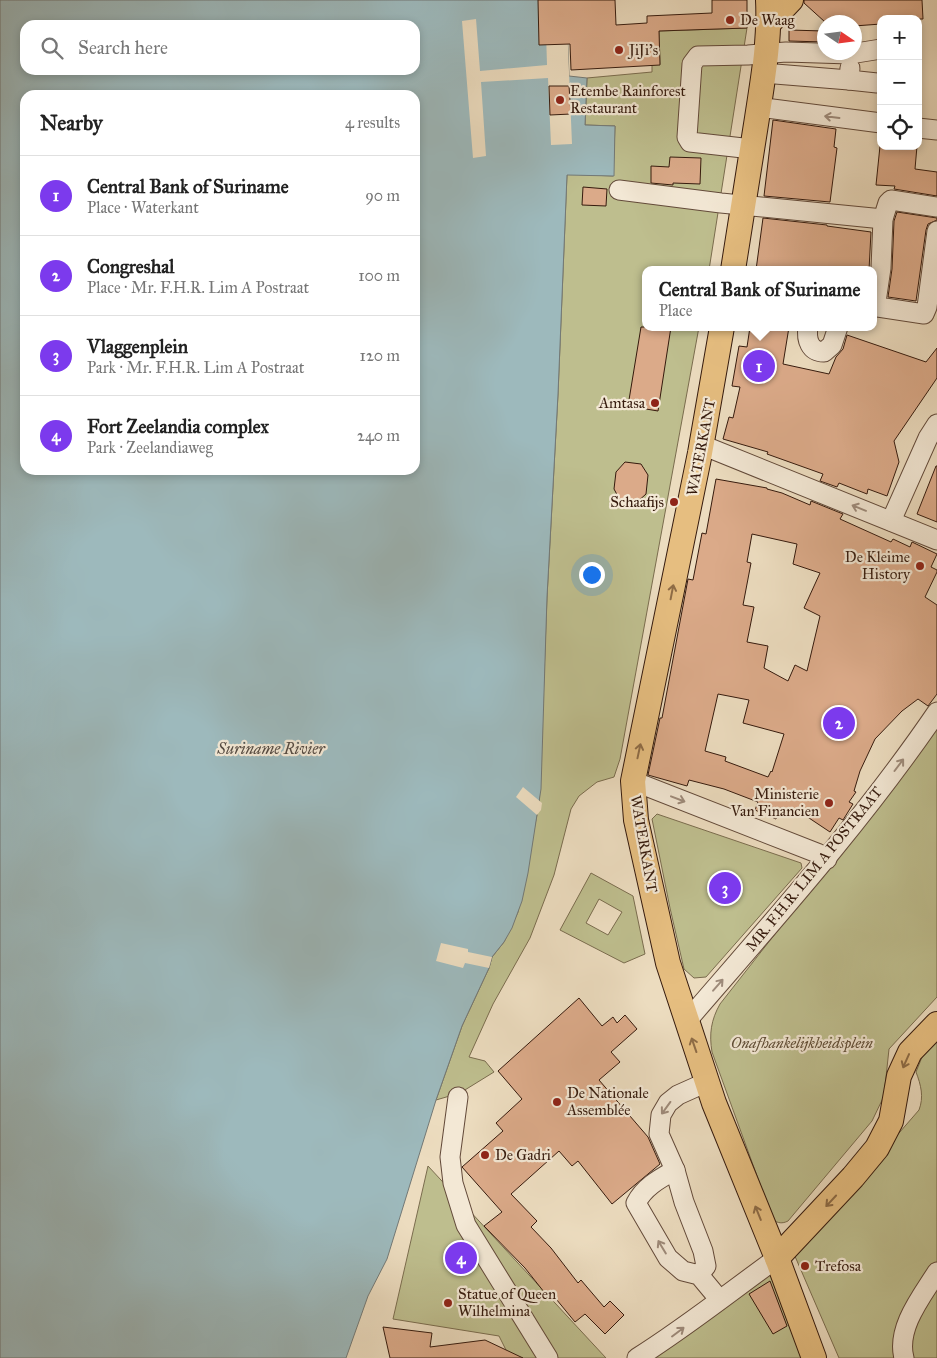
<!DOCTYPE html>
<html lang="en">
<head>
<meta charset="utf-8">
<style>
  body { margin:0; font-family:"IM FELL Great Primer",serif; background:#f2f2f2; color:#222 }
  .controls { position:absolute; right:15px; top:15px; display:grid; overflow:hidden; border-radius:10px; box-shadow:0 2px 8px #0003 }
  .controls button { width:45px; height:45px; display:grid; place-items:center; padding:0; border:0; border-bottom:1px solid #e0e0e0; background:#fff; color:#222; font:25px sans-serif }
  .compass { position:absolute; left:817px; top:15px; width:45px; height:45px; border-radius:50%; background:#fff; box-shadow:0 2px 8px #0003; rotate:103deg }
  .you { position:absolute; left:591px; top:574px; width:18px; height:18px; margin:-12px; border:4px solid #fff; border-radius:50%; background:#1a73e8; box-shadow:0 0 0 8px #1a73e833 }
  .badge { display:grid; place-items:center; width:32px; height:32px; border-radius:50%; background:#7c3aed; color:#fff; font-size:16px; font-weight:700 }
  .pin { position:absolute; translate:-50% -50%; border:2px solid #fff; box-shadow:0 1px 5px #0006 }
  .popup { position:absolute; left:642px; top:266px; width:235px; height:65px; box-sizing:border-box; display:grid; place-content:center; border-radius:10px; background:#fff; filter:drop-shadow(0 1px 4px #0005); font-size:16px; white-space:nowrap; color:#767676 }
  .popup b { font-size:19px; color:#222 }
  .popup::after { content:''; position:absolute; left:50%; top:100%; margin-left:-10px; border:10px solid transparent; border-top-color:#fff }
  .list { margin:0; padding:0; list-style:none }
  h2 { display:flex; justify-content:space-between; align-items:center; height:65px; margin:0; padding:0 20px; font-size:21px }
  h2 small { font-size:16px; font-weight:400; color:#767676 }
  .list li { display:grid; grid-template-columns:32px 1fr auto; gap:15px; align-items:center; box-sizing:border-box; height:80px; padding:0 20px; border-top:1px solid #e0e0e0 }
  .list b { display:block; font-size:19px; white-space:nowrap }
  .list p { margin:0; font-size:16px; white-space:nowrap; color:#767676 }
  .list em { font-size:16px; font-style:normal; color:#767676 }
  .icon { flex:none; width:28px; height:28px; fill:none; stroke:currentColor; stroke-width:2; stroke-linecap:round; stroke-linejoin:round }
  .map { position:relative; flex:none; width:937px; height:1358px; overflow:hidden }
  .search { position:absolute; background:#fff; box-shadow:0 2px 8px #0003; left:20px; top:20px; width:400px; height:55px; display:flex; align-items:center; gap:12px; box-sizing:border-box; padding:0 18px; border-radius:15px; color:#767676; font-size:19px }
  .panel { position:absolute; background:#fff; box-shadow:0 2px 8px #0003; left:20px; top:90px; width:400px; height:385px; border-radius:15px }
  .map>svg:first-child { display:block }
  .green { fill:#bebe8e; stroke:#7a6c4e; fill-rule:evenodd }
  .water { fill:#9db9bc; stroke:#737976; fill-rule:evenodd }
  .pier { fill:#ecdcbf }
  .building { fill:#dbaa89; stroke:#351a0d; fill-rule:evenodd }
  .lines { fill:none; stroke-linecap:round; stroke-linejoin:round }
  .minor-casing { stroke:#634a3a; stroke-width:21 }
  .major-casing { stroke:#351a0d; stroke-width:26 }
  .minor { stroke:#f3e8d5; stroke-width:19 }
  .major { stroke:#e6be80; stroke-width:24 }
  .oneway { stroke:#9e8b7b }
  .oneway2 { stroke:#8e6c46 }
  .poi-dot { fill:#8f2418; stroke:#f3e8d5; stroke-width:2 }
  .labels { text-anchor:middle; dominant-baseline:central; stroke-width:4.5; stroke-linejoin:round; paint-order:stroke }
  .poi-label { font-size:15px; fill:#351a0d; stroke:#f3e8d5; text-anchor:start }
  .street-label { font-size:15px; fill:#351a0d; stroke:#f3e8d5 }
  .park-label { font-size:15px; font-style:italic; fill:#5e4b34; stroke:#f3e8d5 }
  .water-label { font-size:16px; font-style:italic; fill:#544a42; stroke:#f3e8d5 }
</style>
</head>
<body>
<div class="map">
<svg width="937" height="1358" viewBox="0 0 937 1358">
  <rect width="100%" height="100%" fill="#ecdcbf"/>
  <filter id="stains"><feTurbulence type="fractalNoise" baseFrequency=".004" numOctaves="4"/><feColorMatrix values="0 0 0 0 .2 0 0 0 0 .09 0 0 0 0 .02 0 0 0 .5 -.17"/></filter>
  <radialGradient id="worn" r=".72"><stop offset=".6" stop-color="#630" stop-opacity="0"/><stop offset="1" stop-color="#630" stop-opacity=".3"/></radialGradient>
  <!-- green -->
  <g class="green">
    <polygon points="747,28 709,270 645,270 645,327 699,327 620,759 614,777 597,782 579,796 571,809 554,875 530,938 493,1004 469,1057 485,1061 494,1072 460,1093 436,1100 462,1026 489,968 492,957 504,942 518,912 539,804 547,597 558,394 567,174 613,176 615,126 585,125 587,78 652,72 652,65 660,64 659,31"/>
    <path d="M937,728v269l-48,52 -5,47 -12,25 -84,100c-6,3 -10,2 -15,-1l-61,-168c-3,-18 -1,-32 8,-48z"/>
    <polygon points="657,814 801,863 802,868 706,977 694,978 684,969 670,908 652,819"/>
    <path d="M591,873l42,23 12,58 -21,9 -64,-33zM599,899l23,13 -14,23 -22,-12z"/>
    <path d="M937,1039v319h-98l-45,-104 125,-144c5,-13 2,-25 -3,-38l8,-20z"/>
    <polygon points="428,1166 606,1358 510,1358 499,1336 393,1319"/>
    <polygon points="777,1258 814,1358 628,1358"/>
  </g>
  <!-- water -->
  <path class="water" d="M0,0h566l3,76 18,2 -2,47 30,1 -1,50 -47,-1 -9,219 -11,203 -6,192 -13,84 -6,28 -10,27 -8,14 -12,15 -3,11 -27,58 -26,74 -49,159 -19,37 -22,62h-346zM25,25h390v45h-390zM25,95h390v375h-390z"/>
  <!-- pier -->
  <g class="pier">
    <polygon points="545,0 566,0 572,144 551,145 548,78 481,82 486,156 473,158 462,21 476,19 480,71 547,65"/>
    <polygon points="523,787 542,803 541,810 537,815 516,797"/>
    <polygon points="441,943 468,949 468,952 492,957 489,968 465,963 463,968 436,961"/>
  </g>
  <!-- building -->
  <g class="building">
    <polygon points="538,0 615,0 616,25 647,23 647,16 712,13 712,0 747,0 747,28 659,31 660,65 571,70 570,44 539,45"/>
    <polygon points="804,0 922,0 923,19 881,19 881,24 854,26 854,22 825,22 804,3"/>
    <polygon points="789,30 824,31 824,42 789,41"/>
    <polygon points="549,86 569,86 571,114 550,115"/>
    <polygon points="773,120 836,129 834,147 837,148 830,202 764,196"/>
    <polygon points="880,146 917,146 915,169 937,172 937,196 894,189 895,186 876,185"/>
    <polygon points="670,157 701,158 700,184 673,183 673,185 651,183 651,166 669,167"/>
    <polygon points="583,187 607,189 606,206 582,205"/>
    <polygon points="897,212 937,218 937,220 928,224 926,230 916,301 888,297 892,269 894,221"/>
    <polygon points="763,218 827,225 827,226 871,232 869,270 756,270"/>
    <polygon points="641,327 671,327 658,411 628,406"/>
    <polygon points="750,327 789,327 783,364 829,374 836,357 843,349 847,335 926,362 937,348 937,378 894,441 899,462 887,496 868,489 867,494 839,483 837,487 820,481 823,474 767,454 768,452 723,439 729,417 733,418 740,387 732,386 739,346 747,347"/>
    <polygon points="625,462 641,464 648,475 646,494 635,504 621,502 614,489 616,472"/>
    <polygon points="936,466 937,466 937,522 917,514"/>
    <path d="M716,479l51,9v1l15,4 28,12 1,-4 32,13 -3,5 51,23 2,-3 17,8 2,-5 25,12 -6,13 6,3v2l-12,25 12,8v89l-9,12 -10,-7 -16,12 -27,28 -15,32 -6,20 2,1 -7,10 4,2 -10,16 -4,-2 -9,14 -30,-20 -2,5 -18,-9 -4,11 -21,-9 3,-8 -34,-13 -35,-9 -2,6 -39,-11 12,-57h2l26,-139 5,1 9,-47 4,1zM752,534l45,10 -4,20 27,9 -16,35 16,8 -13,55 -12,-6 -7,16 -24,-13 4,-22 -21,-4 7,-35 -11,-2 8,-42 -4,-1zM718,694l31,6 -6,23 41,11 -12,38 -1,-1 -3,6 -43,-16 1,-4 -21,-6z"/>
    <polygon points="579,998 602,1026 613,1017 617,1023 625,1015 637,1029 611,1052 620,1062 599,1080 648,1137 660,1164 612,1204 578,1161 572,1166 559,1151 511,1194 537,1221 531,1227 551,1248 578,1283 581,1280 604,1307 610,1301 624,1315 605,1334 585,1314 575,1322 552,1294 548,1297 525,1268 484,1226 502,1212 462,1167 503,1131 496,1123 522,1099 498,1071"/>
    <polygon points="770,1281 787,1326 773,1334 749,1294"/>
    <polygon points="383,1327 432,1333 430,1347 485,1340 523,1358 390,1358"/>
  </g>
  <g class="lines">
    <!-- minor casing -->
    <g class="minor-casing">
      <g id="minor">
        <polyline points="850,68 849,80 877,83"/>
        <polyline points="763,73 849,80"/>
        <polyline points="758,107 881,123"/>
        <polyline points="918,128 937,130"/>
        <polyline points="752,149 690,142 687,137 692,64 698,56 748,55 786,52 850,54 881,49"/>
        <polyline points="619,190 721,203 883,219"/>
        <polyline points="937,207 891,200 888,203 883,219 881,268 876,302 878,307 924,314 927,307 937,231"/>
        <path d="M808,327c-2,13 2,25 16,25l8,-7 6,-18"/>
        <polyline points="702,445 937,540"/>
        <polyline points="891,521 928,438 937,424"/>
        <polyline points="633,781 817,853 827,859"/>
        <path d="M686,1022c87,-101 176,-200 251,-310"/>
        <polyline points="458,1097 450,1157 453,1183 466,1225 548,1358"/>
        <path d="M675,1170c-16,9 -31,17 -39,33l32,55 15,13 16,4 20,24"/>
        <polyline points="699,1275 706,1266 703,1251 684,1202 675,1170 659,1134 661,1115 668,1103 678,1095 707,1082"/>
        <path d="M637,1358c48,-30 93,-66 140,-100"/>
        <path d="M904,1358c-8,-30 18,-62 33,-86"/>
      </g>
    </g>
    <!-- major casing -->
    <g class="major-casing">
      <g id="major">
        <polyline points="769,23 791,0"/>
        <path d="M733,270c8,-51 16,-101 24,-152 6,-39 13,-79 11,-118"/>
        <polyline points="722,327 700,453 633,781 636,820 668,963 714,1103 777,1258 814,1358"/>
        <polyline points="777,1258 853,1177 877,1148 891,1121 899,1076 910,1052 937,1024"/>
      </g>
    </g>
    <!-- minor -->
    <use href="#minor" class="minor"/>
    <!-- major -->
    <use href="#major" class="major"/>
  </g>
  <!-- one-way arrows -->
  <defs><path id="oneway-shaft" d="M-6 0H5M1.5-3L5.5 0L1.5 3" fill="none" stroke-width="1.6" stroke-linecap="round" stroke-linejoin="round" transform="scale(1.25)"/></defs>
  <g class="oneway">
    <use href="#oneway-shaft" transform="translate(832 117) rotate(-173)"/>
    <use href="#oneway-shaft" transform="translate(859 508) rotate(-158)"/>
    <use href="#oneway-shaft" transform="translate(899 765) rotate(-53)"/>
    <use href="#oneway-shaft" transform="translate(678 799) rotate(21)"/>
    <use href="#oneway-shaft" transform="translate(718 985) rotate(-49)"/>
    <use href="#oneway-shaft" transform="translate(666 1108) rotate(126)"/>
    <use href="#oneway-shaft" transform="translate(662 1247) rotate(-121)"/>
    <use href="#oneway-shaft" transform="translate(678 1332) rotate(-37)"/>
  </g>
  <g class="oneway2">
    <use href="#oneway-shaft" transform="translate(672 592) rotate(-79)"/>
    <use href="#oneway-shaft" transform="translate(639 751) rotate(-78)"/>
    <use href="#oneway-shaft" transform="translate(694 1045) rotate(-109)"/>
    <use href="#oneway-shaft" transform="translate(906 1061) rotate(114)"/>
    <use href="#oneway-shaft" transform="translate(831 1201) rotate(133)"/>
    <use href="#oneway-shaft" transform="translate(758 1213) rotate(-112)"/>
  </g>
  <!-- markers -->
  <g class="poi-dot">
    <circle cx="730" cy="20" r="5"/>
    <circle cx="619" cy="50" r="5"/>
    <circle cx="560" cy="100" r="5"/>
    <circle cx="655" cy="403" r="5"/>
    <circle cx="674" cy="502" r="5"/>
    <circle cx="920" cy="566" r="5"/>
    <circle cx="829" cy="803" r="5"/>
    <circle cx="557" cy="1102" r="5"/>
    <circle cx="485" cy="1155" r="5"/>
    <circle cx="805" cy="1266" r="5"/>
    <circle cx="448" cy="1303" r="5"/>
  </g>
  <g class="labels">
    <!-- poi labels -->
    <g class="poi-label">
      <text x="740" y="20">De Waag</text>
      <text x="629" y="50">JiJi's</text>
      <text x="570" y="91">Etembe Rainforest<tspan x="570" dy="17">Restaurant</tspan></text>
      <text x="645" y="403" text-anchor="end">Amtasa</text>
      <text x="664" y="502" text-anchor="end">Schaafijs</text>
      <text x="910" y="557" text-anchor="end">De Kleime<tspan x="910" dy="17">History</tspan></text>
      <text x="819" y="794" text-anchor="end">Ministerie<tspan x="819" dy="17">Van Financien</tspan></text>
      <text x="567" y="1093">De Nationale<tspan x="567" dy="17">Assemblée</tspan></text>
      <text x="495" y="1155">De Gadri</text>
      <text x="815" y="1266">Trefosa</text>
      <text x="458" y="1294">Statue of Queen<tspan x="458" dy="17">Wilhelmina</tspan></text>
    </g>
    <!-- street labels -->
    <g class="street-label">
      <text transform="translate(701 447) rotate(-79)">WATERKANT</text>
      <text transform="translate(644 844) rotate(80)">WATERKANT</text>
      <text transform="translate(814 869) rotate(-51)">MR. F.H.R. LIM A POSTRAAT</text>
    </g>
    <!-- park labels -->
    <g class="park-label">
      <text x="802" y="1043">Onafhankelijkheidsplein</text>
    </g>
    <!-- water labels -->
    <g class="water-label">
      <text x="271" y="748">Suriname Rivier</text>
    </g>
  </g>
  <rect width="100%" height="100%" filter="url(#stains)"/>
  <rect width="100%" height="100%" fill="url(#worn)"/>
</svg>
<div class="controls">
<button>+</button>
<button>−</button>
<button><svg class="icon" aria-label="locate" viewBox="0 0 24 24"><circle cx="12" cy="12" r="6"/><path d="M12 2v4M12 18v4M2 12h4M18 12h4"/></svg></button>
</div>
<svg class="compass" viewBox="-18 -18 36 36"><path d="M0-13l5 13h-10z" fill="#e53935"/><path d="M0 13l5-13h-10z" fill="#767676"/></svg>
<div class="you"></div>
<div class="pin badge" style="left:759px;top:366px">1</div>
<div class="popup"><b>Central Bank of Suriname</b>Place</div>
<div class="pin badge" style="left:839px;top:723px">2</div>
<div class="pin badge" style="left:725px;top:888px">3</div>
<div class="pin badge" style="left:461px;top:1258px">4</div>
<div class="search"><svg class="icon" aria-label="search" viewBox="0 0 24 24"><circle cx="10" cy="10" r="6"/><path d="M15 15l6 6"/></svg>Search here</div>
<section class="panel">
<h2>Nearby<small>4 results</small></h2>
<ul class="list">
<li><span class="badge">1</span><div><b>Central Bank of Suriname</b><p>Place · Waterkant</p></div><em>90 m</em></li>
<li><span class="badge">2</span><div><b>Congreshal</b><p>Place · Mr. F.H.R. Lim A Postraat</p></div><em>100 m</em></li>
<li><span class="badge">3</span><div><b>Vlaggenplein</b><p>Park · Mr. F.H.R. Lim A Postraat</p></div><em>120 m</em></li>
<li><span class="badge">4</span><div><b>Fort Zeelandia complex</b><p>Park · Zeelandiaweg</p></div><em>240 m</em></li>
</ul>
</section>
</div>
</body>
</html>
